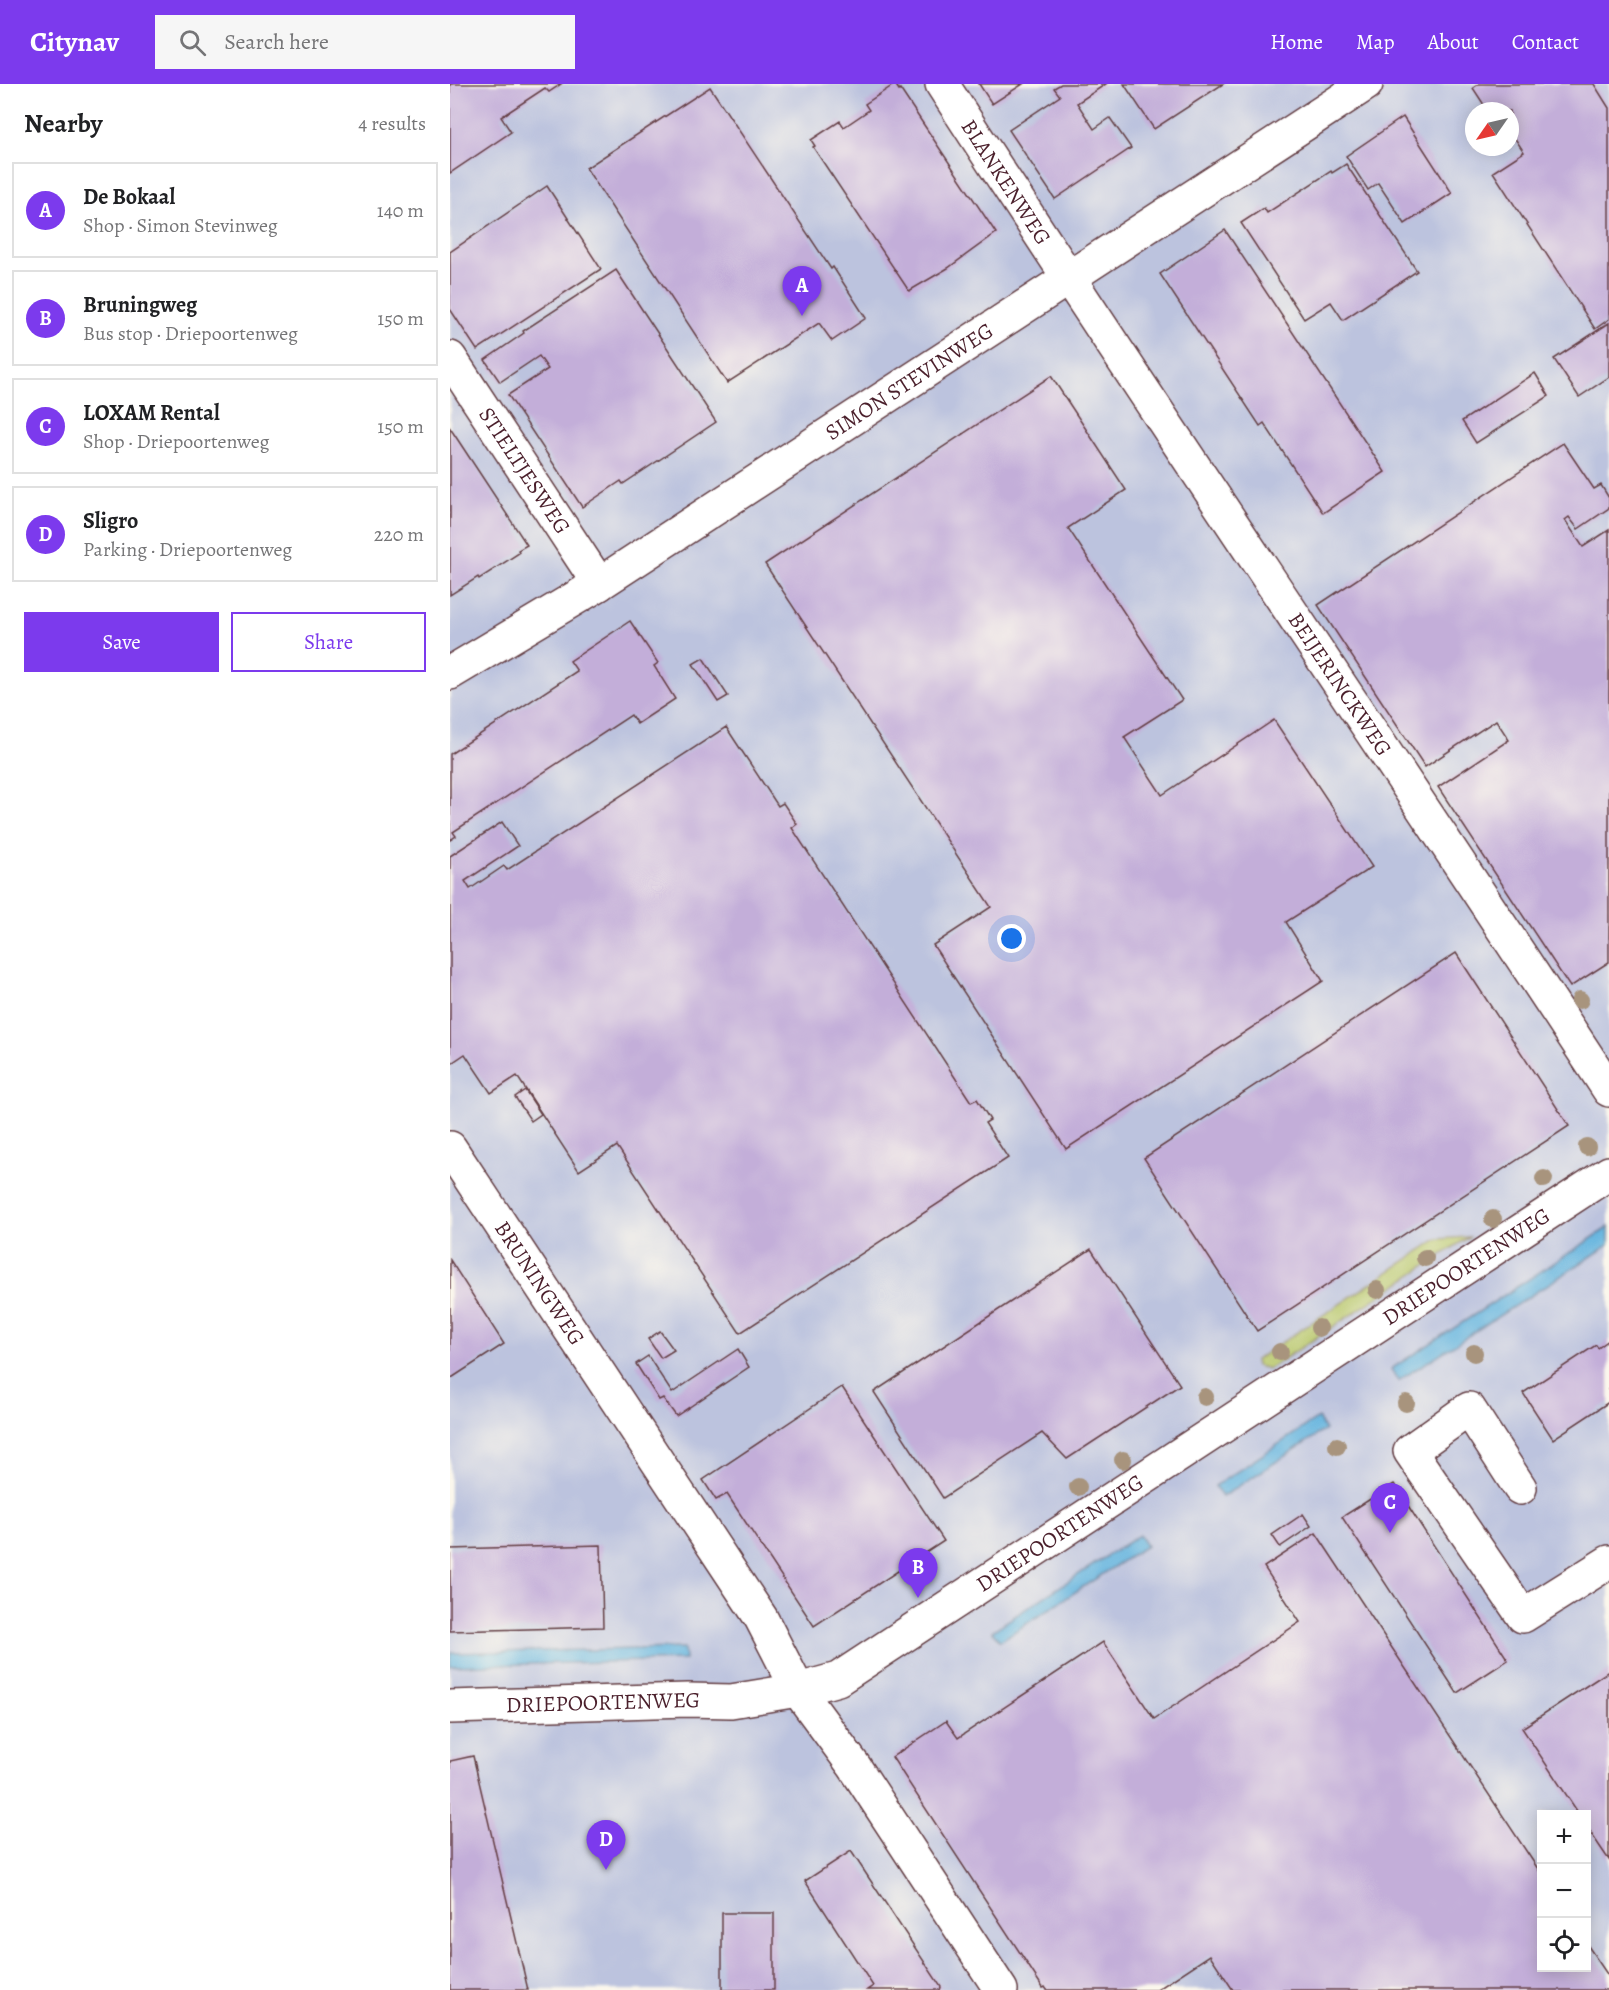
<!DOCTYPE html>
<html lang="en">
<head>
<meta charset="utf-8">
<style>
  body { margin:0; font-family:Alegreya,serif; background:#f6f6f6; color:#202124 }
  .controls { position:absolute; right:18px; bottom:18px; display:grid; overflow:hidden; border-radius:0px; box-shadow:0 3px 15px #0003 }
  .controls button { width:54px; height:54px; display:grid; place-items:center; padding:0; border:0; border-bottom:2px solid #e0e0e0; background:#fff; color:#202124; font:30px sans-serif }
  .compass { position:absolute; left:1015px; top:18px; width:54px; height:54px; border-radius:50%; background:#fff; box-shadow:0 3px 15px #0003; rotate:236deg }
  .you { position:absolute; left:562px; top:855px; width:21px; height:21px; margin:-15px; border:4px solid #fff; border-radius:50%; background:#1a73e8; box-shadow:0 0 0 9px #1a73e833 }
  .badge { display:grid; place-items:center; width:39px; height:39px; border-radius:50%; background:#7c3aed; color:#fff; font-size:20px; font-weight:700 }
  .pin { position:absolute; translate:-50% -50px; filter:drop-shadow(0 2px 3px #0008) }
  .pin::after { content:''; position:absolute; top:32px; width:21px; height:18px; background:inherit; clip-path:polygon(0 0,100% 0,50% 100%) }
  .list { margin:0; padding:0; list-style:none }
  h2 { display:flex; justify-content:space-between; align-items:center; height:78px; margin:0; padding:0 24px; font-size:26px }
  h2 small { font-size:20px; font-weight:400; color:#757577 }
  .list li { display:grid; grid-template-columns:39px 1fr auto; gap:18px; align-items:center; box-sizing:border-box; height:96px; margin:0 12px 12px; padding:0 12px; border:2px solid #e0e0e0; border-radius:0px }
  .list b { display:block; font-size:22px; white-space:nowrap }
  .list p { margin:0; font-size:20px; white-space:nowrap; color:#757577 }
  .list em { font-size:20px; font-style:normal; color:#757577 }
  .actions { display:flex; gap:12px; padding:18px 24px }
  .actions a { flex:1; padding:14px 0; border:2px solid #7c3aed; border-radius:0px; text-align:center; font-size:21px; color:#7c3aed }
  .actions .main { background:#7c3aed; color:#fff }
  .icon { flex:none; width:33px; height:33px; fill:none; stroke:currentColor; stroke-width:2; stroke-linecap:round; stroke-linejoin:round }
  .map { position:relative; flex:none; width:1159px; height:1906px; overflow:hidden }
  header { display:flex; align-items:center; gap:36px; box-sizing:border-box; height:84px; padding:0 30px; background:#7c3aed; color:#fff }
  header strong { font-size:28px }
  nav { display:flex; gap:33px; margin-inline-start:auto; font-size:21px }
  .search { width:420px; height:54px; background:#f6f6f6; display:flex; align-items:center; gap:15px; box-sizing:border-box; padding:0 21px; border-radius:0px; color:#757577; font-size:22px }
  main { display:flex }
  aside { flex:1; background:#fff }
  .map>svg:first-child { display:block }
  .industrial { fill:#bcc3de; fill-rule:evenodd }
  .green { fill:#b6c669; stroke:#80724a; stroke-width:1.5 }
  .water { fill:#64b4df; stroke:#576a85; stroke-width:1.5 }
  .building { fill:#c3aed9 }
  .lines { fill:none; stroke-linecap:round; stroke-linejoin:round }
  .minor-casing { stroke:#633d43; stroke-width:36 }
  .minor { stroke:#fff; stroke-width:33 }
  .tree { fill:#a8947d }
  .labels { text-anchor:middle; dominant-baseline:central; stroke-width:5; stroke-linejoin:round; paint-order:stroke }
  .street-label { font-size:22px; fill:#4a1f2b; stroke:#fbf7ec }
</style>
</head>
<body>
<header>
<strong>Citynav</strong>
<div class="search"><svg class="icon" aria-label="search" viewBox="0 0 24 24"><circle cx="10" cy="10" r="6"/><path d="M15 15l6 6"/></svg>Search here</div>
<nav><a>Home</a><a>Map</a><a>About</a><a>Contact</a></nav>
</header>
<main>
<aside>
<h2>Nearby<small>4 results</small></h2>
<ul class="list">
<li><span class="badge">A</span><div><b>De Bokaal</b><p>Shop · Simon Stevinweg</p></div><em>140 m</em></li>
<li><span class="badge">B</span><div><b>Bruningweg</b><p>Bus stop · Driepoortenweg</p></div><em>150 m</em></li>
<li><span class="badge">C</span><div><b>LOXAM Rental</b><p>Shop · Driepoortenweg</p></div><em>150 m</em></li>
<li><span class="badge">D</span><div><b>Sligro</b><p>Parking · Driepoortenweg</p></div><em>220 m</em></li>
</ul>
<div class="actions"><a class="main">Save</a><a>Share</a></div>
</aside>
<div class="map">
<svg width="1159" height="1906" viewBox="0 0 1159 1906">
  <rect width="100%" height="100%" fill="#fbf7ec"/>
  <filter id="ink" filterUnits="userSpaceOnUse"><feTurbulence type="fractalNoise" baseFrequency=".0167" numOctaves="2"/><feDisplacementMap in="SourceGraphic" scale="12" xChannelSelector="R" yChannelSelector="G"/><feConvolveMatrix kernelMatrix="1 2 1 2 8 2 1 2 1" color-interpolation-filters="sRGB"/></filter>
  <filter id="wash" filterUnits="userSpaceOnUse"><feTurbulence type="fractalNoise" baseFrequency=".008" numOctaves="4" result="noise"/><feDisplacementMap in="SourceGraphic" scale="24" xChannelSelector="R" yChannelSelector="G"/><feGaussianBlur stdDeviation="1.35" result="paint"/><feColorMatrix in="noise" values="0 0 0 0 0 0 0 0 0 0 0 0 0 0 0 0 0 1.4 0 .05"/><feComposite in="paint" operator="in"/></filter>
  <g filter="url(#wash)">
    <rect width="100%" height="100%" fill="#f3e5cb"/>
    <!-- industrial -->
    <path class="industrial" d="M0,0h1159v1906h-1159zM1024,27h36v36h-36zM1092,1730h44v154h-44z"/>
    <!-- green -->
    <polygon class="green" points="1019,1153 819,1285 806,1282 805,1276 988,1155"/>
    <!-- water -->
    <g class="water">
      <polygon points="1159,1143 1159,1161 948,1297 941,1285"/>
      <polygon points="868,1334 875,1346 772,1413 765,1402"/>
      <polygon points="689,1451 696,1462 550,1557 542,1547"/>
      <polygon points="234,1564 235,1576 0,1582 0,1569"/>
    </g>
    <g id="blocks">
      <!-- building -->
      <g class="building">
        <polygon points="0,0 111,0 99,8 95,4 51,33 61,48 0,89"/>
        <polygon points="445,0 449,6 450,5 546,149 498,184 459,207 363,63 365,62 361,56 390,37 394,43 419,26 415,20"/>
        <polygon points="529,0 573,0 542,20"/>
        <polygon points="611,0 656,0 627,19 644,45 660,34 681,64 605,115 559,46 610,12 604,4"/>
        <polygon points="674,0 773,0 704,45"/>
        <polygon points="1029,0 1144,0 1159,24 1159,235 1145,245 1043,88 1074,68 1060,47 1060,27 1038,27 1023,4"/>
        <polygon points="260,3 381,185 383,183 416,234 382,257 369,239 277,299 136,84"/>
        <polygon points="953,33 1002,109 955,140 928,99 918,106 896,72"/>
        <polygon points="896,80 967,187 893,236 881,218 854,235 791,139 814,124 817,129 881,87 882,89"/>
        <polygon points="97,102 151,185 27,266 0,225 0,168"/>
        <polygon points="775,146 935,388 873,429 814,339 810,342 710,190"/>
        <polygon points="166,186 266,338 173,400 171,397 132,423 58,311 98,285 89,272 50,298 35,276 74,249 73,247"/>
        <polygon points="1159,239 1159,293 1129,313 1104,275"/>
        <polygon points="1085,289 1099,312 1026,359 1012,337"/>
        <polygon points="601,292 676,406 618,444 732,616 674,653 712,711 824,636 922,783 836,838 873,897 616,1065 483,861 541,823 315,480"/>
        <polygon points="0,344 77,461 68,466 69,469 29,495 28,493 0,511"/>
        <polygon points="1113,359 1144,405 1151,401 1159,414 1159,424 1128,445 1119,433 1115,436 1133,463 1159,446 1159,878 1120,903 988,703 1059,656 1046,636 975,683 868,521"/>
        <polygon points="180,537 208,579 204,582 225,615 187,640 181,631 3,748 6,752 0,756 0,670 127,587 120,577"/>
        <polygon points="253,574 278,612 268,618 243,580"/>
        <polygon points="276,643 328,722 333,719 347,740 342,744 521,1018 527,1015 540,1036 535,1039 558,1074 290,1249 167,1062 129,1087 67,992 41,1009 15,970 0,980 0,772 52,738 68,762 15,797 20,805 54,782 57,786"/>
        <polygon points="1006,869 1119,1042 807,1247 694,1074"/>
        <polygon points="75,1006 91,1030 81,1037 65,1013"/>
        <polygon points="641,1165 730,1301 617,1375 592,1349 493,1414 424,1308"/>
        <polygon points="0,1176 54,1260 0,1295"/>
        <polygon points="210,1247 224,1266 211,1274 198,1255"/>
        <polygon points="1159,1256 1159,1318 1103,1355 1073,1309 1146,1261 1148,1264"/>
        <polygon points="288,1265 299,1283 226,1332 213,1314 209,1316 186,1280 198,1272 222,1309"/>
        <polygon points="392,1303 494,1457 364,1542 277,1410 266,1416 253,1396"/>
        <polygon points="944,1400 1058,1576 1007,1609 892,1433"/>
        <polygon points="853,1430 861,1442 830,1463 822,1451"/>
        <polygon points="866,1449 1092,1791 1092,1884 1136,1884 1136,1859 1159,1893 1159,1906 783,1906 760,1871 707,1906 597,1906 595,1903 593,1904 442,1673 496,1637 508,1654 653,1558 704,1635 850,1538 814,1483"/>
        <polygon points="151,1461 153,1543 0,1547 0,1465"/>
        <polygon points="1159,1587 1159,1776 1136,1742 1136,1730 1129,1730 1072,1644"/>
        <polygon points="23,1672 78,1906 0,1906 0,1677"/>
        <polygon points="401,1767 491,1903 490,1906 417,1906 423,1902 355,1797"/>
        <rect x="272" y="1829" width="52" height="77"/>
      </g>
    </g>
  </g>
  <g filter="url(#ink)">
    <use href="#blocks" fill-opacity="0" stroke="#633d43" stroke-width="1.5"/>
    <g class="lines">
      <!-- minor casing -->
      <g class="minor-casing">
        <g id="minor">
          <path id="s1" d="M492,0c218,338 447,669 667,1006"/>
          <path id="s2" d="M0,274l149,226"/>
          <path id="s3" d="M0,589l149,-89 767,-500"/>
          <path id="s4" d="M0,1064l311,470 37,72 56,76 147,224"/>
          <polyline points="1070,1404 1019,1325 960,1367 1073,1532 1159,1478"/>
          <path id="s5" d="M0,1623l238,-7 43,1 67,-11 40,-11 771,-506"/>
        </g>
      </g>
      <!-- minor -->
      <use href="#minor" class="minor"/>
    </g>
    <!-- trees -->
    <g class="tree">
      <circle cx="1130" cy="916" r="9"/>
      <circle cx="1137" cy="1063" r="9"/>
      <circle cx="1094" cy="1095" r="9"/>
      <circle cx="1043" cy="1135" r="9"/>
      <circle cx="975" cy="1174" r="9"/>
      <circle cx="927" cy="1206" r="9"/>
      <circle cx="869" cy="1244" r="9"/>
      <circle cx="830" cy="1268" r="9"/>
      <circle cx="1024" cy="1269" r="9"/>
      <circle cx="755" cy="1313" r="9"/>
      <circle cx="956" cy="1319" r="9"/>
      <circle cx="887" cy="1362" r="9"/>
      <circle cx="673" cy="1376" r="9"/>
      <circle cx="628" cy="1403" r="9"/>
    </g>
  </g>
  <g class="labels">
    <!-- street labels -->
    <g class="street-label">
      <text stroke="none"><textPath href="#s1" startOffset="117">BLANKENWEG</textPath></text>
      <text stroke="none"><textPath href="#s3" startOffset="544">SIMON STEVINWEG</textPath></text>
      <text stroke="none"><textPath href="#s2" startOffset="135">STIELTJESWEG</textPath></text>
      <text stroke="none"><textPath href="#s1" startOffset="720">BEIJERINCKWEG</textPath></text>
      <text stroke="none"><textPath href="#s5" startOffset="1142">DRIEPOORTENWEG</textPath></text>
      <text stroke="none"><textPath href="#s4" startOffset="162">BRUNINGWEG</textPath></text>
      <text stroke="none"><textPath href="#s5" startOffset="656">DRIEPOORTENWEG</textPath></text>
      <text stroke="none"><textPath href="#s5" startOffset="153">DRIEPOORTENWEG</textPath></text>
    </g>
  </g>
</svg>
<div class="controls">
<button>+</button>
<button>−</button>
<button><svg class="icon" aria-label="locate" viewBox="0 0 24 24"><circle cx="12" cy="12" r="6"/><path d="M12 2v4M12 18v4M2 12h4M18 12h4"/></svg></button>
</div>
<svg class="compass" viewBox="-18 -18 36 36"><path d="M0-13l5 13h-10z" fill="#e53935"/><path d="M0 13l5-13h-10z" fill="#757577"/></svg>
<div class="you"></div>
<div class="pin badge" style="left:352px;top:232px">A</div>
<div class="pin badge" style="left:468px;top:1514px">B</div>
<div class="pin badge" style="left:940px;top:1449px">C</div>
<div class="pin badge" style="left:156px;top:1786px">D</div>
</div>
</main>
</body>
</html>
